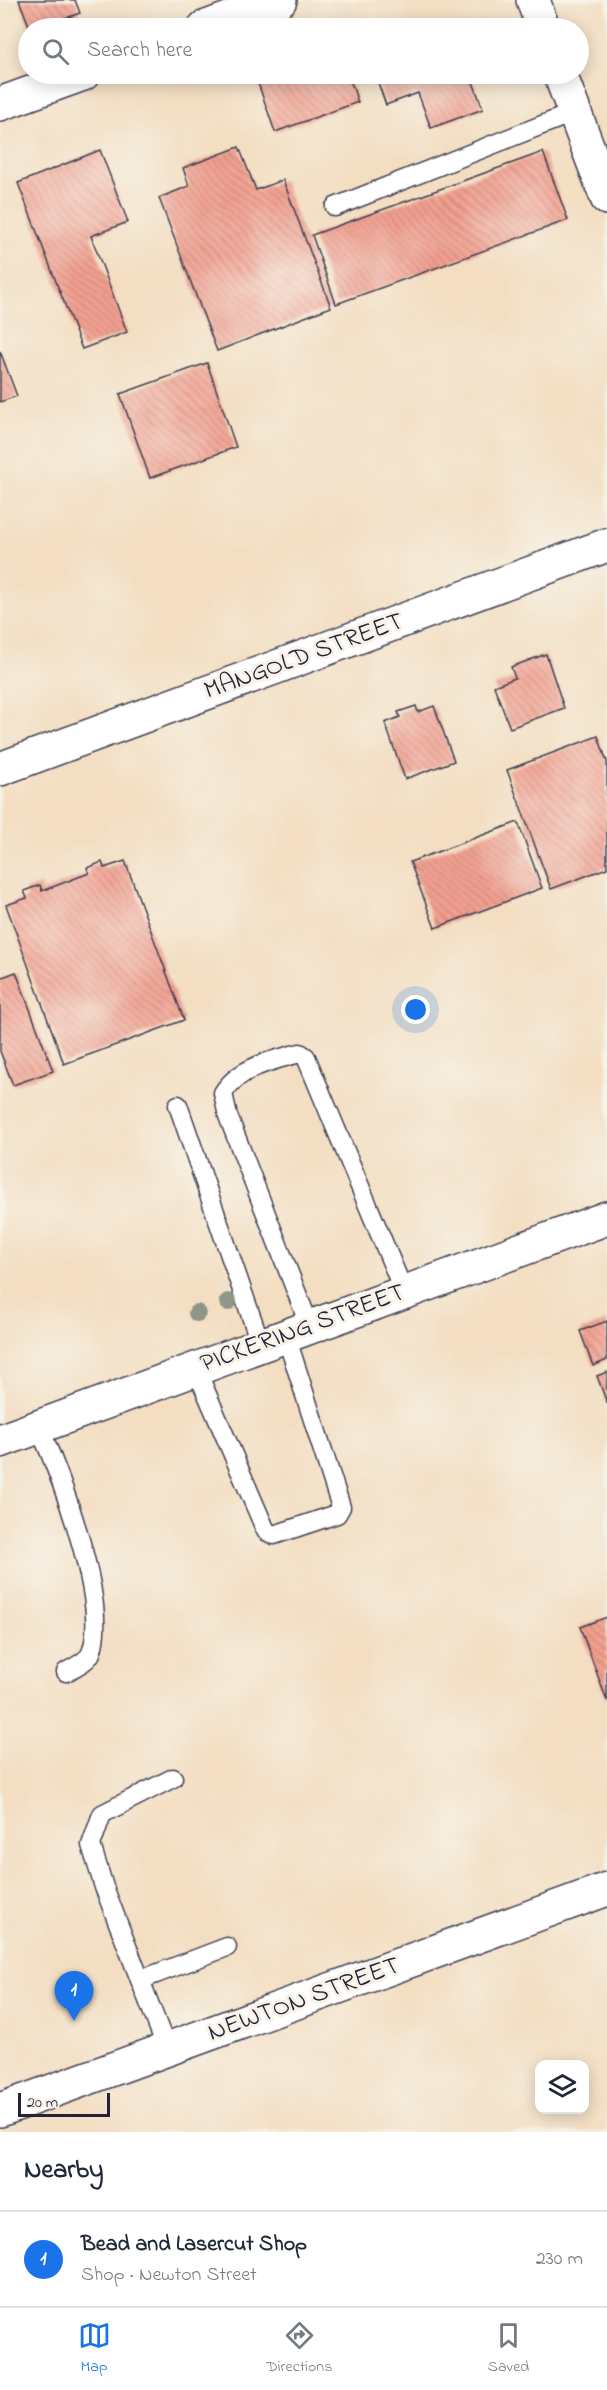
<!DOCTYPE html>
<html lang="en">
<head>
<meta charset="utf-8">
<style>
  body { margin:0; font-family:"Indie Flower",sans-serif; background:#f2f2f3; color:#1f2937 }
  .controls { position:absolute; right:18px; bottom:18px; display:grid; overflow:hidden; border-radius:12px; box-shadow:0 3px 15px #0003 }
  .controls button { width:54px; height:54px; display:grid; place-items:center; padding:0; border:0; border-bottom:2px solid #e0e1e3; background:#fff; color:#1f2937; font:30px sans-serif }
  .scale { position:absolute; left:18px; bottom:15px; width:92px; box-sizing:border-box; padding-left:6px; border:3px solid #22223b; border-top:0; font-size:16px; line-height:21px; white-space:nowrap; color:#22223b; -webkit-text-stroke:4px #f7f3e8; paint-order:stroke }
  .you { position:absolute; left:416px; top:1010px; width:21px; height:21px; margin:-15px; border:4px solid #fff; border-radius:50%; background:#1a73e8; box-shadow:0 0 0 9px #1a73e833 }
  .badge { display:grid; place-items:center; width:39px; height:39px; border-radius:50%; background:#1a73e8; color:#fff; font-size:20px; font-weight:700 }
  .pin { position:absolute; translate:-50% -50px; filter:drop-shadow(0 2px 3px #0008) }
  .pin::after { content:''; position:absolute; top:32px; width:21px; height:18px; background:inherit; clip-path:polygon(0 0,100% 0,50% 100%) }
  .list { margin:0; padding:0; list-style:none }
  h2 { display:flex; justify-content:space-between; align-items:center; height:78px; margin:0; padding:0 24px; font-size:26px }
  h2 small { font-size:20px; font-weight:400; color:#747a83 }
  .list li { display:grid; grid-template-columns:39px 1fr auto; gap:18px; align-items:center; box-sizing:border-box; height:96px; padding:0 24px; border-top:2px solid #e0e1e3 }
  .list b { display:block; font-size:22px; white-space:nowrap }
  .list p { margin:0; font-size:20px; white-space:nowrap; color:#747a83 }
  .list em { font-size:20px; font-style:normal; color:#747a83 }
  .icon { flex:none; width:33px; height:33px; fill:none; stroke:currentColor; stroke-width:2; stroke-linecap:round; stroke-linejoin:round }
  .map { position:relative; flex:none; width:607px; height:2132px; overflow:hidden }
  .search { position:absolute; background:#fff; box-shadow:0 3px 15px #0003; left:18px; right:18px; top:18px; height:66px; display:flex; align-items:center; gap:15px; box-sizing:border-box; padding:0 21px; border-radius:33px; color:#747a83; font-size:22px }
  .sheet { height:174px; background:#fff }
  nav { display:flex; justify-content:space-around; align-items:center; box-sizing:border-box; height:84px; border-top:2px solid #e0e1e3; background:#fff; font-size:16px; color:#747a83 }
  nav a { display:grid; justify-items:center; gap:3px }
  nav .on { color:#1a73e8 }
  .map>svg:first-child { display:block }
  .building { fill:url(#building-back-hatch) }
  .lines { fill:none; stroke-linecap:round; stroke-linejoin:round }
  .lane-casing { stroke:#413e4f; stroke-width:21 }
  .street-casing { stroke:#413e4f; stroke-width:36 }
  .lane { stroke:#fff; stroke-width:18 }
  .street { stroke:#fff; stroke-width:33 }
  .tree { fill:#8f9589 }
  .labels { text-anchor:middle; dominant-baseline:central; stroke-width:6; stroke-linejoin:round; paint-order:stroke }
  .street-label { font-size:26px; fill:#22223b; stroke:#f7f3e8 }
</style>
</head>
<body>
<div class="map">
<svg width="607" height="2132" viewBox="0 0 607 2132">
  <defs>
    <pattern id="building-back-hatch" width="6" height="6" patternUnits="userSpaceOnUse" patternTransform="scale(1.5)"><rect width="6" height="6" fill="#f3a090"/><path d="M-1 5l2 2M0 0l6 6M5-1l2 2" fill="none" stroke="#c48277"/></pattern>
  </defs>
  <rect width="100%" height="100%" fill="#f7f3e8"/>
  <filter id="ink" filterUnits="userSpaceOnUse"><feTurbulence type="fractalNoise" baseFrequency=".0167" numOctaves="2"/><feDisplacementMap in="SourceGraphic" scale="12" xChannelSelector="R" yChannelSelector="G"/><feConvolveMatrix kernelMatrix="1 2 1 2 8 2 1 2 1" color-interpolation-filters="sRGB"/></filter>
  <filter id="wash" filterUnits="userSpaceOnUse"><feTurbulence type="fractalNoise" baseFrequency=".008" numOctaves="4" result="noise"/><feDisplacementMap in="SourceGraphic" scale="24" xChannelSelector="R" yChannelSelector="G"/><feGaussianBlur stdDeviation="1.35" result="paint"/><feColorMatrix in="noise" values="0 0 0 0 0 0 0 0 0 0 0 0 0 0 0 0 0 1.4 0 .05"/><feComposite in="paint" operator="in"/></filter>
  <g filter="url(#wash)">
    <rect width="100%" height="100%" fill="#f3dec2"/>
    <g id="blocks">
      <!-- building -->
      <g class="building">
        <polygon points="19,0 75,0 80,13 38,28 30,28"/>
        <polygon points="274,74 348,74 358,102 275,132 257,80"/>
        <polygon points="375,74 470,74 483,109 431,128 418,93 386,105"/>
        <polygon points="239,147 256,190 283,180 331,307 217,351 159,198 189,186 183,168"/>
        <polygon points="100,150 128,222 91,236 127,332 82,349 18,183"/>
        <polygon points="543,152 568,220 336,304 312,235"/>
        <polygon points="0,351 17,396 0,402"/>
        <polygon points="207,363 236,447 150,478 120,394"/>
        <polygon points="546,654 564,708 510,728 494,686 515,678 511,667"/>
        <polygon points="416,706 418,712 434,706 454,761 405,779 385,723 400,717 398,712"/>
        <polygon points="598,736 607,762 607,868 551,889 507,770"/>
        <polygon points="518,822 542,888 435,928 410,862"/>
        <polygon points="125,861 184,1020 64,1064 6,905 27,898 24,891 40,885 42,891 89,873 87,868 102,862 104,868"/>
        <polygon points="16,972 53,1071 13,1085 0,1051 0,978"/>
        <polygon points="607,1321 607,1360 593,1366 580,1331"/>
        <polygon points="607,1372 607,1403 597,1376"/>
        <polygon points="607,1617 607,1701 580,1627"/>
      </g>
    </g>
  </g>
  <g filter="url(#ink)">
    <use href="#blocks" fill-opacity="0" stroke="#413e4f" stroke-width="1.5"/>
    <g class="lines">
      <!-- lane casing -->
      <g class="lane-casing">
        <g id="lane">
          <polyline points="335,207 575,112"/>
          <polyline points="178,1105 261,1345"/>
          <path d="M310,1327l-82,-211 -5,-23c15,-25 49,-33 77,-40l6,4 98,235"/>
          <polyline points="196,1369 266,1531 274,1535 337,1514 341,1507 286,1336"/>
          <path d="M39,1427c21,48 71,177 52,226 -4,9 -17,14 -25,19"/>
          <polyline points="140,1980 227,1947"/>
          <polyline points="167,2049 104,1887 91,1845 102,1814 173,1778"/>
        </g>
      </g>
      <!-- street casing -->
      <g class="street-casing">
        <g id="street">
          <polyline points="533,0 543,28"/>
          <polyline points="204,28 280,0"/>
          <polyline points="560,74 607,198"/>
          <polyline points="0,104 83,74"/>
          <polyline points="0,769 607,545"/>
          <polyline points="0,1441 607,1218"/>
          <polyline points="0,2110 607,1889"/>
        </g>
      </g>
      <!-- lane -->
      <use href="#lane" class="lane"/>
      <!-- street -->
      <use href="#street" class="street"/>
    </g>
    <!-- trees -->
    <g class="tree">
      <circle cx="228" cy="1302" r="9"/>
      <circle cx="197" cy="1313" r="9"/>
    </g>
  </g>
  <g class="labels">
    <!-- street labels -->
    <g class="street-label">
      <text transform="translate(304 657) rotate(-20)">MANGOLD STREET</text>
      <text transform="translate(303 1329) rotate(-20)">PICKERING STREET</text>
      <text transform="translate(304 2000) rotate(-20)">NEWTON STREET</text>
    </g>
  </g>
</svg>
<div class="controls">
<button><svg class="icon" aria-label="layers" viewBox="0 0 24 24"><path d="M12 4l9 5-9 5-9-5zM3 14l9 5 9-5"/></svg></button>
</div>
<div class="scale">20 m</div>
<div class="you"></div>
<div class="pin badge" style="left:74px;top:2021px">1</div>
<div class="search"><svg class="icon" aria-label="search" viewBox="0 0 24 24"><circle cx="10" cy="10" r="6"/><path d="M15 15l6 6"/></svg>Search here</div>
</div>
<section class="sheet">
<h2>Nearby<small></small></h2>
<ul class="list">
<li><span class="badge">1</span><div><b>Bead and Lasercut Shop</b><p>Shop · Newton Street</p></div><em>230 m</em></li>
</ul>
</section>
<nav>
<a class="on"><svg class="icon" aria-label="map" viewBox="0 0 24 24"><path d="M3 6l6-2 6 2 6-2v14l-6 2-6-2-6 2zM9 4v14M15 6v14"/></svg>Map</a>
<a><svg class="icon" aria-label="directions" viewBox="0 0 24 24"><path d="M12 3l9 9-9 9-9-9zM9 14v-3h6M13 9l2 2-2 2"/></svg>Directions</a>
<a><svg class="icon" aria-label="saved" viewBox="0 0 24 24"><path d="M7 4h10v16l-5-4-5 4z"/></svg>Saved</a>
</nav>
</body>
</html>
